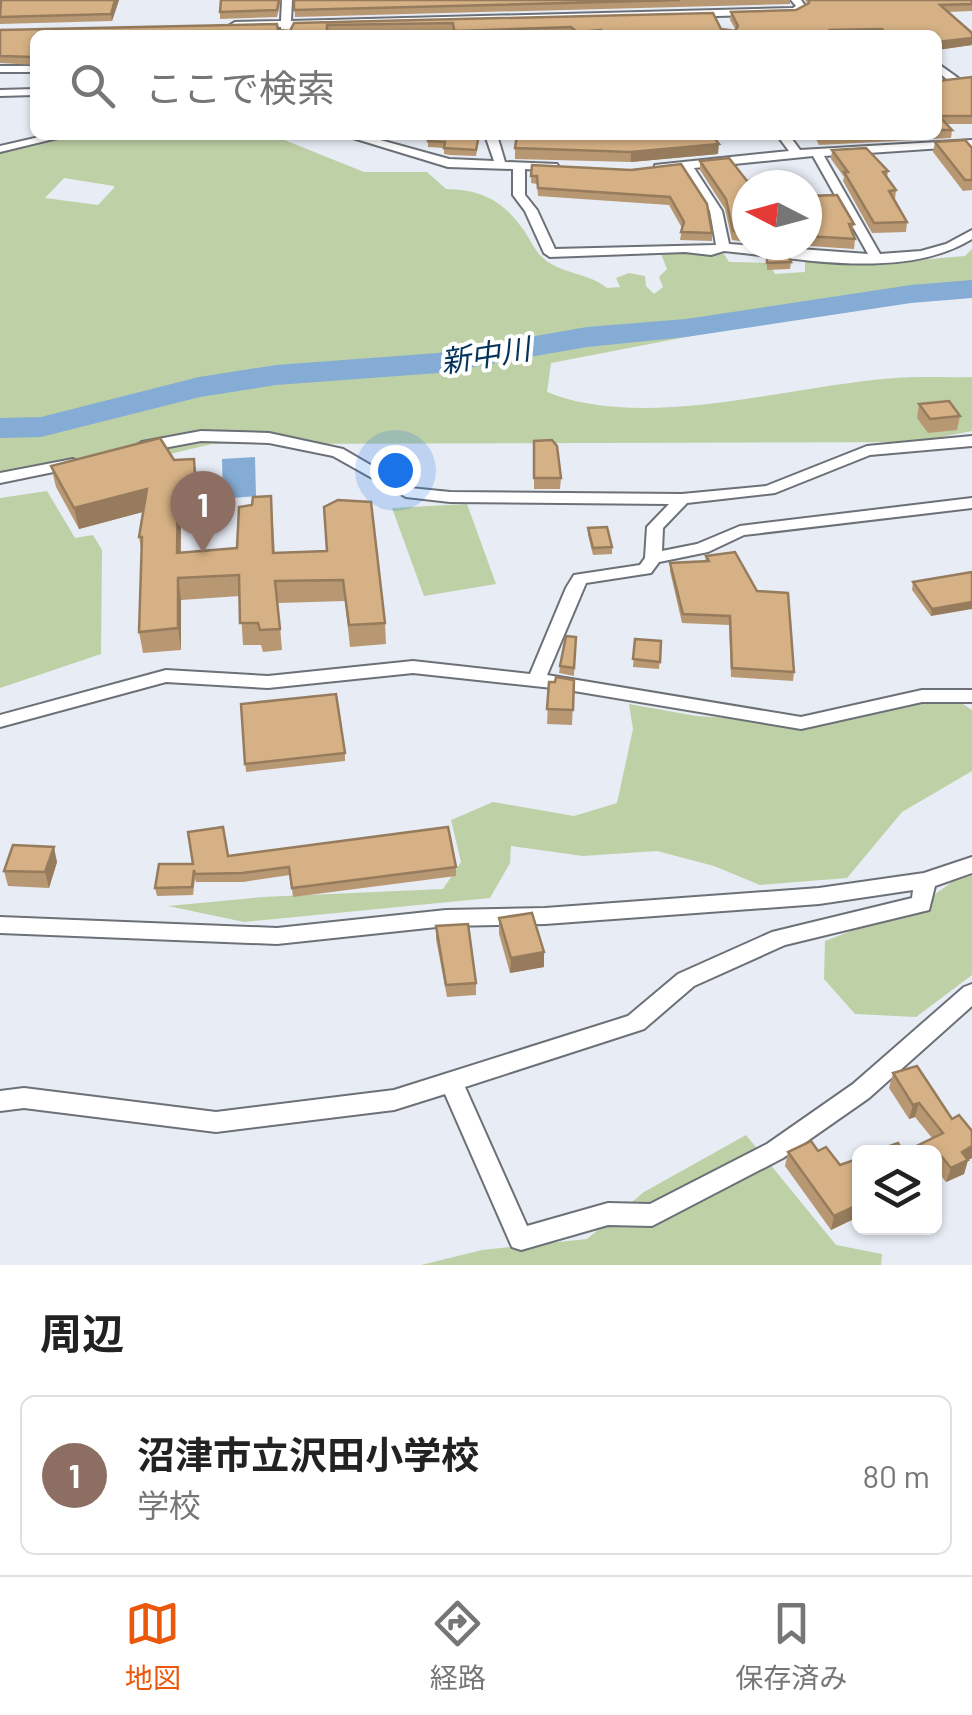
<!DOCTYPE html>
<html lang="ja">
<head>
<meta charset="utf-8">
<style>
  body { margin:0; font-family:Barlow,"Noto Sans JP",sans-serif; background:#f6f6f6; color:#222 }
  .controls { position:absolute; right:30px; bottom:30px; display:grid; overflow:hidden; border-radius:15px; box-shadow:0 2px 8px #0004 }
  .controls button { width:90px; height:90px; display:grid; place-items:center; padding:0; border:0; border-bottom:2px solid #e0e0e0; background:#fff; color:#222; font:50px sans-serif }
  .compass { position:absolute; left:732px; top:170px; width:90px; height:90px; border-radius:50%; background:#fff; box-shadow:0 2px 8px #0004; rotate:276deg }
  .you { position:absolute; left:395px; top:470px; width:35px; height:35px; margin:-25px; border:8px solid #fff; border-radius:50%; background:#1a73e8; box-shadow:0 0 0 15px #1a73e833 }
  .badge { display:grid; place-items:center; width:65px; height:65px; border-radius:50%; background:#ea580c; color:#fff; font-size:32px; font-weight:700 }
  .pin { position:absolute; translate:-50% -82px; filter:drop-shadow(0 2px 5px #0008) }
  .pin::after { content:''; position:absolute; top:52px; width:35px; height:30px; background:inherit; clip-path:polygon(0 0,100% 0,50% 100%) }
  .list { margin:0; padding:0; list-style:none }
  h2 { display:flex; justify-content:space-between; align-items:center; height:130px; margin:0; padding:0 40px; font-size:42px }
  h2 small { font-size:32px; font-weight:400; color:#767676 }
  .list li { display:grid; grid-template-columns:65px 1fr auto; gap:30px; align-items:center; box-sizing:border-box; height:160px; margin:0 20px 20px; padding:0 20px; border:2px solid #e0e0e0; border-radius:15px }
  .list b { display:block; font-size:38px; white-space:nowrap }
  .list p { margin:0; font-size:32px; white-space:nowrap; color:#767676 }
  .list em { font-size:32px; font-style:normal; color:#767676 }
  .icon { flex:none; width:55px; height:55px; fill:none; stroke:currentColor; stroke-width:2; stroke-linecap:round; stroke-linejoin:round }
  .map { position:relative; flex:none; width:972px; height:1265px; overflow:hidden }
  .search { position:absolute; background:#fff; box-shadow:0 2px 8px #0004; left:30px; right:30px; top:30px; height:110px; display:flex; align-items:center; gap:25px; box-sizing:border-box; padding:0 35px; border-radius:15px; color:#767676; font-size:38px }
  .sheet { height:310px; background:#fff }
  nav { display:flex; justify-content:space-around; align-items:center; box-sizing:border-box; height:140px; border-top:2px solid #e0e0e0; background:#fff; font-size:28px; color:#767676 }
  nav a { display:grid; justify-items:center; gap:5px }
  nav .on { color:#ea580c }
  .map>svg:first-child { display:block }
  .green { fill:#bed0a6; fill-rule:evenodd }
  .water { fill:#85acd5 }
  .lines { fill:none; stroke-linecap:round; stroke-linejoin:round }
  .river { fill:#85acd5; fill-rule:evenodd }
  .minor-casing { stroke:#6c7077; stroke-width:4 }
  .minor { fill:#fff; fill-rule:evenodd }
  .wall { fill:#b89872 }
  .shaded-wall { fill:#967c5d }
  .building { fill:#d6b185; stroke:#967c5d; stroke-width:2.5 }
  .labels { text-anchor:middle; dominant-baseline:central; stroke-width:8; stroke-linejoin:round; paint-order:stroke }
  .water-label { font-size:30px; font-style:italic; fill:#063359; stroke:#fff }
</style>
</head>
<body>
<div class="map">
<svg width="972" height="1265" viewBox="0 0 972 1265">
  <rect width="100%" height="100%" fill="#e8ecf5"/>
  <!-- green -->
  <g class="green">
    <path d="M69,135h203l92,37h63l19,17c37,1 58,12 79,43 5,8 11,20 18,26 19,17 45,14 64,30l13,-1 -4,-9 13,-5 16,3 1,10 8,8 9,-7 -4,-10 8,-8 -6,-15 6,-6 57,6 5,8 41,1 5,11 30,-2v-12c20,-2 43,6 64,5 32,-2 64,-7 96,-9l7,-7v46l-156,17 -265,51 -4,29c98,40 245,-7 348,-14 26,-2 52,0 77,-1v54l-57,11 -703,2 -80,19 -132,13v-328zM64,178l50,8v2l-16,17 -53,-7z"/>
    <polygon points="47,491 75,538 93,535 102,550 101,654 0,688 0,498"/>
    <polygon points="467,504 496,584 424,596 392,508"/>
    <polygon points="916,697 958,701 972,710 972,771 902,812 847,878 760,885 714,866 657,851 583,856 511,846 510,863 490,898 244,922 168,906 263,897 443,889 461,862 451,820 493,802 574,816 617,803 633,729 629,704 696,716 807,722"/>
    <polygon points="972,867 972,975 916,1017 855,1014 824,979 825,941 922,904"/>
    <polygon points="746,1135 836,1245 882,1254 881,1265 421,1265 482,1250 587,1239 644,1192"/>
  </g>
  <!-- water -->
  <polygon class="water" points="255,457 256,496 223,499 222,459"/>
  <g class="lines">
    <!-- river -->
    <polygon class="river" points="972,280 972,298 911,303 686,337 587,347 438,373 276,385 200,397 41,437 0,438 0,418 41,417 199,377 276,365 438,353 587,327 686,319 911,285"/>
    <!-- minor casing -->
    <g class="minor-casing">
      <g id="minor">
        <polygon points="282,0 292,0 291,21 793,8 796,6 791,0 801,0 806,7 795,14 291,27 291,35 281,35 281,27 235,28 230,25 235,22 281,21"/>
        <polygon points="937,63 958,78 958,82 950,82 937,71"/>
        <rect x="0" y="66" width="35" height="6"/>
        <polygon points="35,89 35,95 0,96 0,90"/>
        <polygon points="48,135 70,135 0,152 0,146"/>
        <path d="M343,135h19l87,24 45,2 -9,-26h12l8,27 52,2 2,3 -6,4 -28,-2v26l12,15 18,39 161,-4 -6,-34 -27,-42 -28,2v-6l134,-14 -12,-16h12l11,15 172,-10v6l-148,10 56,98 41,-3 25,-7 26,-14v9c-68,42 -173,19 -248,12l-13,4 -26,-3 -135,5 -6,-4 -19,-42 -12,-16v-26l-65,-2zM813,156l55,98 -139,-10 -7,-33 -28,-43z"/>
        <polygon points="201,431 269,433 343,449 410,488 450,492 682,494 766,486 867,446 972,436 972,446 870,455 775,493 687,503 663,528 662,551 697,544 740,526 972,498 972,508 744,535 708,552 659,562 651,573 586,583 547,675 801,717 922,690 972,690 972,702 922,702 801,729 562,689 413,673 268,688 166,682 0,727 0,715 166,670 268,676 413,661 530,674 566,588 574,575 640,565 645,558 647,527 669,504 450,502 406,497 333,456 269,443 201,441 142,452 134,447 142,442"/>
        <polygon points="73,459 78,461 81,464 78,467 0,483 0,473"/>
        <polygon points="972,857 972,873 935,886 929,910 785,945 694,986 644,1029 465,1087 527,1226 608,1203 650,1204 767,1144 853,1084 964,987 972,984 972,1006 869,1098 783,1158 652,1226 608,1225 521,1250 512,1247 445,1094 394,1110 216,1132 24,1108 0,1111 0,1091 24,1088 216,1112 394,1090 628,1016 678,974 772,932 912,898 913,890 819,904 545,924 446,926 277,944 0,933 0,917 277,928 446,910 545,908 819,888 924,873"/>
      </g>
    </g>
    <!-- minor -->
    <use href="#minor" class="minor"/>
  </g>
  <!-- wall -->
  <g class="wall">
    <polygon points="119,0 112,21 0,24 0,3"/>
    <polygon points="281,0 277,17 220,19 220,12"/>
    <polygon points="294,0 790,0 790,4 295,17"/>
    <polygon points="805,0 972,0 972,11 948,12 972,45 937,50 937,35 454,35 453,30 35,35 35,65 0,63 0,30 290,31 294,23 713,13 721,29 735,31 736,30 730,20 731,12 796,10 808,4"/>
    <polygon points="972,77 972,124 947,124 952,130 951,138 819,145 814,135 937,135 937,81"/>
    <polygon points="479,138 476,156 450,155 444,154 444,148 428,147 428,141"/>
    <polygon points="935,142 972,148 972,190 963,191 933,152"/>
    <polygon points="515,148 718,154 631,162 515,159"/>
    <polygon points="832,150 888,171 887,178 896,190 895,199 907,222 906,232 872,233 843,181 844,177 831,159"/>
    <polygon points="700,161 747,181 747,242 732,240 725,209 700,170"/>
    <polygon points="681,164 712,233 712,241 680,240 682,228 669,205 538,196 537,184 531,183 532,165 631,170"/>
    <polygon points="807,196 854,224 852,232 855,239 854,249 795,245 807,245"/>
    <polygon points="767,253 791,262 790,269 767,270"/>
    <polygon points="919,404 960,416 957,430 928,433 917,418"/>
    <polygon points="534,441 561,478 560,489 534,489"/>
    <polygon points="51,466 197,480 199,514 181,515 181,553 237,548 252,505 271,496 275,553 327,551 385,623 386,644 350,647 345,601 278,603 282,650 263,652 261,645 243,645 240,596 181,600 181,650 143,653 139,632 142,555 139,537 143,512 79,529 56,487"/>
    <polygon points="588,528 612,547 612,554 593,555 588,535"/>
    <polygon points="706,556 794,672 793,681 731,677 729,625 682,623 670,571 670,563 705,561"/>
    <polygon points="972,572 931,616 912,590 913,582"/>
    <polygon points="576,637 574,676 559,673 560,666"/>
    <polygon points="635,639 661,641 659,669 633,667"/>
    <polygon points="574,680 572,725 547,724 549,682"/>
    <polygon points="241,704 345,753 345,761 246,772"/>
    <polygon points="228,856 456,867 456,876 293,897 290,875 243,882 196,882 195,879 193,895 157,896 155,888 193,864"/>
    <polygon points="57,862 49,888 8,886 4,871"/>
    <polygon points="499,918 544,952 544,967 510,973 499,934"/>
    <polygon points="436,926 476,983 476,995 447,997 436,939"/>
    <polygon points="893,1073 952,1119 972,1131 972,1158 968,1160 964,1174 946,1182 937,1171 873,1152 904,1152 932,1138 915,1117 909,1119 889,1088"/>
    <polygon points="818,1151 840,1165 860,1158 860,1216 831,1230 785,1166 788,1152"/>
  </g>
  <!-- shaded-wall -->
  <g class="shaded-wall">
    <polygon points="115,0 119,0 112,21 111,14"/>
    <polygon points="972,38 972,45 937,50 937,42"/>
    <polygon points="719,144 718,154 631,162 631,152"/>
    <polygon points="194,459 197,480 199,514 196,493"/>
    <polygon points="147,489 150,510 79,529 74,508"/>
    <polygon points="178,494 181,515 180,574 177,553"/>
    <polygon points="178,578 181,600 181,650 178,628"/>
    <polygon points="972,602 972,609 931,616 932,609"/>
    <polygon points="54,847 57,862 49,888 45,872"/>
    <polygon points="544,952 544,967 510,973 511,958"/>
    <polygon points="919,1103 915,1117 909,1119 913,1105"/>
    <polygon points="972,1146 972,1158 968,1160 964,1174 946,1182 951,1168 962,1152"/>
    <polygon points="942,1157 937,1171 934,1172 934,1160"/>
    <polygon points="860,1204 860,1216 831,1230 834,1216"/>
  </g>
  <!-- building -->
  <g class="building">
    <polygon points="1,0 115,0 111,14 0,17"/>
    <polygon points="221,0 279,0 277,10 220,12"/>
    <polygon points="294,0 680,0 294,10"/>
    <polygon points="809,0 972,0 972,4 940,5 972,33 972,38 937,42 937,35 887,35 882,29 830,30 832,35 601,35 601,30 577,32 571,27 458,31 454,30 453,23 327,25 327,35 35,35 35,57 0,56 0,30 277,24 278,30 290,31 294,23 713,13 721,29 735,31 738,26 731,12 796,10 809,3"/>
    <polygon points="972,77 972,116 939,116 952,130 937,130 937,81"/>
    <polygon points="430,135 479,135 476,150 444,148 445,142 428,141"/>
    <polygon points="517,135 617,136 617,135 712,135 719,144 631,152 515,148"/>
    <polygon points="819,135 858,135 820,137"/>
    <polygon points="965,140 972,148 972,180 965,180 935,142"/>
    <polygon points="866,148 888,171 883,172 896,190 889,191 907,222 874,223 844,172 848,172 832,150"/>
    <polygon points="729,158 747,181 756,180 759,185 747,185 747,232 733,231 726,199 700,161"/>
    <polygon points="681,164 707,204 712,233 681,232 684,222 670,197 538,188 537,176 531,176 532,165 631,170"/>
    <polygon points="837,195 854,224 849,224 855,239 807,236 807,196"/>
    <polygon points="767,253 788,256 791,262 767,263"/>
    <polygon points="949,401 960,416 930,419 919,404"/>
    <polygon points="160,438 174,460 194,459 196,493 178,494 177,553 237,548 239,507 252,505 253,497 271,496 273,553 327,551 324,507 338,500 371,502 385,623 349,625 343,580 275,581 280,629 260,630 258,623 240,623 239,575 178,578 178,628 139,632 142,537 139,537 147,489 74,508 51,466"/>
    <polygon points="552,440 557,446 561,478 534,478 534,441"/>
    <polygon points="607,527 612,547 593,548 588,528"/>
    <polygon points="735,552 757,591 788,593 794,672 732,668 730,616 683,614 670,563 709,561 706,556"/>
    <polygon points="972,572 972,602 932,609 913,582"/>
    <polygon points="566,636 576,637 574,668 560,666"/>
    <polygon points="635,639 661,641 660,662 633,659"/>
    <polygon points="556,677 574,680 573,710 547,709 549,682 555,682"/>
    <polygon points="336,694 345,753 245,764 241,704"/>
    <polygon points="223,827 228,856 448,827 456,867 292,888 289,867 242,873 195,874 194,870 192,887 155,888 159,864 193,864 188,832"/>
    <polygon points="13,845 54,847 45,872 4,871"/>
    <polygon points="532,913 544,952 511,958 499,918"/>
    <polygon points="468,924 476,983 446,985 436,926"/>
    <polygon points="917,1066 952,1119 959,1115 972,1131 972,1146 962,1152 968,1160 951,1168 942,1157 934,1160 934,1152 873,1152 898,1143 904,1152 943,1133 919,1103 913,1105 893,1073"/>
    <polygon points="811,1141 818,1151 826,1147 840,1165 860,1158 860,1204 834,1216 788,1152"/>
  </g>
  <g class="labels">
    <!-- water labels -->
    <g class="water-label">
      <text transform="translate(485 354) rotate(-9)">新中川</text>
    </g>
  </g>
</svg>
<div class="controls">
<button><svg class="icon" aria-label="layers" viewBox="0 0 24 24"><path d="M12 4l9 5-9 5-9-5zM3 14l9 5 9-5"/></svg></button>
</div>
<svg class="compass" viewBox="-18 -18 36 36"><path d="M0-13l5 13h-10z" fill="#e53935"/><path d="M0 13l5-13h-10z" fill="#767676"/></svg>
<div class="you"></div>
<div class="pin badge" style="left:203px;top:553px;background:#8d6e63">1</div>
<div class="search"><svg class="icon" aria-label="search" viewBox="0 0 24 24"><circle cx="10" cy="10" r="6"/><path d="M15 15l6 6"/></svg>ここで検索</div>
</div>
<section class="sheet">
<h2>周辺<small></small></h2>
<ul class="list">
<li><span class="badge" style="background:#8d6e63">1</span><div><b>沼津市立沢田小学校</b><p>学校</p></div><em>80 m</em></li>
</ul>
</section>
<nav>
<a class="on"><svg class="icon" aria-label="map" viewBox="0 0 24 24"><path d="M3 6l6-2 6 2 6-2v14l-6 2-6-2-6 2zM9 4v14M15 6v14"/></svg>地図</a>
<a><svg class="icon" aria-label="directions" viewBox="0 0 24 24"><path d="M12 3l9 9-9 9-9-9zM9 14v-3h6M13 9l2 2-2 2"/></svg>経路</a>
<a><svg class="icon" aria-label="saved" viewBox="0 0 24 24"><path d="M7 4h10v16l-5-4-5 4z"/></svg>保存済み</a>
</nav>
</body>
</html>
